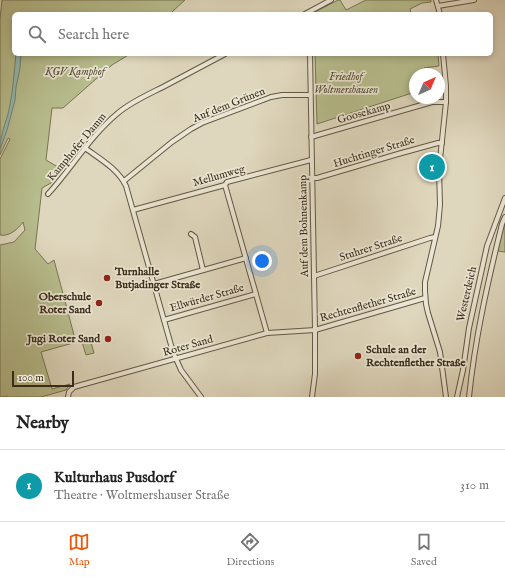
<!DOCTYPE html>
<html lang="en">
<head>
<meta charset="utf-8">
<style>
  body { margin:0; font-family:"IM FELL English",serif; background:#f2f2f2; color:#222 }
  .compass { position:absolute; left:409px; top:68px; width:36px; height:36px; border-radius:50%; background:#fff; box-shadow:0 2px 6px #0003; rotate:44deg }
  .scale { position:absolute; left:12px; bottom:10px; width:62px; box-sizing:border-box; padding-left:4px; border:2px solid #3b2d19; border-top:0; font-size:11px; line-height:14px; white-space:nowrap; color:#3b2d19; -webkit-text-stroke:3px #eae5d4; paint-order:stroke }
  .you { position:absolute; left:262px; top:261px; width:14px; height:14px; margin:-10px; border:3px solid #fff; border-radius:50%; background:#1a73e8; box-shadow:0 0 0 6px #1a73e833 }
  .badge { display:grid; place-items:center; width:26px; height:26px; border-radius:50%; background:#ea580c; color:#fff; font-size:13px; font-weight:700 }
  .pin { position:absolute; translate:-50% -50%; border:2px solid #fff; box-shadow:0 1px 4px #0006 }
  .list { margin:0; padding:0; list-style:none }
  h2 { display:flex; justify-content:space-between; align-items:center; height:52px; margin:0; padding:0 16px; font-size:17px }
  h2 small { font-size:13px; font-weight:400; color:#767676 }
  .list li { display:grid; grid-template-columns:26px 1fr auto; gap:12px; align-items:center; box-sizing:border-box; height:72px; padding:0 16px; border-top:1px solid #e0e0e0 }
  .list b { display:block; font-size:15px; white-space:nowrap }
  .list p { margin:0; font-size:13px; white-space:nowrap; color:#767676 }
  .list em { font-size:13px; font-style:normal; color:#767676 }
  .icon { flex:none; width:22px; height:22px; fill:none; stroke:currentColor; stroke-width:2; stroke-linecap:round; stroke-linejoin:round }
  .map { position:relative; flex:none; width:505px; height:397px; overflow:hidden }
  .search { position:absolute; background:#fff; box-shadow:0 2px 6px #0003; left:12px; right:12px; top:12px; height:44px; display:flex; align-items:center; gap:10px; box-sizing:border-box; padding:0 14px; border-radius:6px; color:#767676; font-size:15px }
  .sheet { height:124px; background:#fff }
  nav { display:flex; justify-content:space-around; align-items:center; box-sizing:border-box; height:56px; border-top:1px solid #e0e0e0; background:#fff; font-size:11px; color:#767676 }
  nav a { display:grid; justify-items:center; gap:2px }
  nav .on { color:#ea580c }
  .map>svg:first-child { display:block }
  .green { fill:#b7bd8d; stroke:#797553 }
  .water { fill:#93bab0; stroke:#708274 }
  .lines { fill:none; stroke-linecap:round; stroke-linejoin:round }
  .stream { stroke:#708274; stroke-width:1 }
  .minor-casing { stroke:#645842; stroke-width:6 }
  .minor { stroke:#eae5d4; stroke-width:4 }
  .poi-dot { fill:#8f2418; stroke:#eae5d4; stroke-width:1.5 }
  .labels { text-anchor:middle; dominant-baseline:central; stroke-width:3.5; stroke-linejoin:round; paint-order:stroke }
  .park-label { font-size:11px; font-style:italic; fill:#544a30; stroke:#eae5d4 }
  .street-label { font-size:11px; fill:#3b2d19; stroke:#eae5d4 }
  .poi-label { font-size:11px; font-weight:bold; fill:#3b2d19; stroke:#eae5d4; text-anchor:start }
</style>
</head>
<body>
<div class="map">
<svg width="505" height="397" viewBox="0 0 505 397">
  <rect width="100%" height="100%" fill="#dfd7bd"/>
  <filter id="stains"><feTurbulence type="fractalNoise" baseFrequency=".005" numOctaves="4"/><feColorMatrix values="0 0 0 0 .2 0 0 0 0 .09 0 0 0 0 .02 0 0 0 .5 -.17"/></filter>
  <radialGradient id="worn" r=".72"><stop offset=".6" stop-color="#630" stop-opacity="0"/><stop offset="1" stop-color="#630" stop-opacity=".3"/></radialGradient>
  <!-- green -->
  <g class="green">
    <path d="M2,0h183l-11,10 -4,4h-156v40h116l-18,11 -49,43h-11l-6,52 17,10 -12,13 -9,5 -7,61 13,15 6,-4 20,75 -1,8 -32,9 11,37 18,-5 -4,6 -25,7h-41v-152l14,-3 11,-12 -2,-8c-5,7 -14,15 -23,13v-76l10,-20 -2,-1 -8,17v-6l4,-12 -4,3v-121z"/>
    <polygon points="338,0 340,0 346,10 366,0 431,0 431,2 422,3 410,9 411,14 315,14 315,12"/>
    <polygon points="315,54 438,54 439,66 424,68 424,74 415,74 415,92 317,124"/>
    <polygon points="505,225 505,252 498,251 502,231"/>
    <polygon points="90,339 94,353 86,355 82,342"/>
  </g>
  <!-- water -->
  <path class="water" d="M16,54h5l-1,14 -4,19 -1,13 -8,30 -7,19c0,-14 6,-26 9,-39 4,-19 5,-37 7,-56z"/>
  <g class="lines">
    <!-- stream -->
    <polyline class="stream" points="2,397 7,396"/>
    <!-- minor casing -->
    <g class="minor-casing">
      <g id="minor">
        <polyline points="436,0 440,14"/>
        <polyline points="438,6 474,0"/>
        <polyline points="305,14 331,0"/>
        <polyline points="310,54 315,330 315,374 312,397"/>
        <polyline points="443,54 446,86 446,102 439,169 440,205 438,226 429,265 425,282 425,291 426,304 428,313 440,352 446,397"/>
        <polyline points="311,137 432,102 446,102"/>
        <path d="M85,148c15,11 33,21 41,38l47,166 8,18 20,27"/>
        <polyline points="312,178 317,178 398,154 438,143 442,143"/>
        <polyline points="124,181 172,142 191,129 202,123 271,97 282,95 310,95"/>
        <polyline points="225,185 267,333"/>
        <path d="M48,194c24,-26 42,-58 70,-81 13,-11 29,-18 45,-26 21,-11 41,-22 62,-33"/>
        <polyline points="133,210 225,185 227,182 311,160"/>
        <polyline points="191,234 195,237 203,270"/>
        <polyline points="314,276 430,238 435,237"/>
        <polyline points="154,284 246,258"/>
        <polyline points="164,320 256,294"/>
        <polyline points="68,397 69,392 74,387 267,333 315,330 425,298"/>
        <polyline points="457,397 463,370 469,328 487,246 505,198"/>
        <path d="M469,397c6,-59 19,-116 33,-173l3,-7"/>
      </g>
    </g>
    <!-- minor -->
    <use href="#minor" class="minor"/>
  </g>
  <!-- markers -->
  <g class="poi-dot">
    <circle cx="107" cy="278" r="4"/>
    <circle cx="99" cy="303" r="4"/>
    <circle cx="108" cy="339" r="4"/>
    <circle cx="358" cy="356" r="4"/>
  </g>
  <g class="labels">
    <!-- park labels -->
    <g class="park-label">
      <text x="75" y="72">KGV Kamphof</text>
      <text x="346" y="77">Friedhof<tspan x="346" dy="13">Woltmershausen</tspan></text>
    </g>
    <!-- street labels -->
    <g class="street-label">
      <text transform="translate(229 105) rotate(-22)">Auf dem Grünen</text>
      <text transform="translate(364 113) rotate(-16)">Goosekamp</text>
      <text transform="translate(77 147) rotate(-50)">Kamphofer Damm</text>
      <text transform="translate(374 152) rotate(-17)">Huchtinger Straße</text>
      <text transform="translate(219 176) rotate(-16)">Mellumweg</text>
      <text transform="translate(304 226) rotate(-91)">Auf dem Bohnenkamp</text>
      <text transform="translate(371 248) rotate(-18)">Stuhrer Straße</text>
      <text transform="translate(467 294) rotate(-77)">Westerdeich</text>
      <text transform="translate(207 298) rotate(-16)">Ellwürder Straße</text>
      <text transform="translate(368 305) rotate(-16)">Rechtenflether Straße</text>
      <text transform="translate(188 346) rotate(-16)">Roter Sand</text>
    </g>
    <!-- poi labels -->
    <g class="poi-label">
      <text x="115" y="272">Turnhalle<tspan x="115" dy="13">Butjadinger Straße</tspan></text>
      <text x="91" y="297" text-anchor="end">Oberschule<tspan x="91" dy="13">Roter Sand</tspan></text>
      <text x="100" y="339" text-anchor="end">Jugi Roter Sand</text>
      <text x="366" y="350">Schule an der<tspan x="366" dy="13">Rechtenflether Straße</tspan></text>
    </g>
  </g>
  <rect width="100%" height="100%" filter="url(#stains)"/>
  <rect width="100%" height="100%" fill="url(#worn)"/>
</svg>
<svg class="compass" viewBox="-18 -18 36 36"><path d="M0-13l5 13h-10z" fill="#e53935"/><path d="M0 13l5-13h-10z" fill="#767676"/></svg>
<div class="scale">100 m</div>
<div class="you"></div>
<div class="pin badge" style="left:432px;top:167px;background:#0f9aa8">1</div>
<div class="search"><svg class="icon" aria-label="search" viewBox="0 0 24 24"><circle cx="10" cy="10" r="6"/><path d="M15 15l6 6"/></svg>Search here</div>
</div>
<section class="sheet">
<h2>Nearby<small></small></h2>
<ul class="list">
<li><span class="badge" style="background:#0f9aa8">1</span><div><b>Kulturhaus Pusdorf</b><p>Theatre · Woltmershauser Straße</p></div><em>310 m</em></li>
</ul>
</section>
<nav>
<a class="on"><svg class="icon" aria-label="map" viewBox="0 0 24 24"><path d="M3 6l6-2 6 2 6-2v14l-6 2-6-2-6 2zM9 4v14M15 6v14"/></svg>Map</a>
<a><svg class="icon" aria-label="directions" viewBox="0 0 24 24"><path d="M12 3l9 9-9 9-9-9zM9 14v-3h6M13 9l2 2-2 2"/></svg>Directions</a>
<a><svg class="icon" aria-label="saved" viewBox="0 0 24 24"><path d="M7 4h10v16l-5-4-5 4z"/></svg>Saved</a>
</nav>
</body>
</html>
